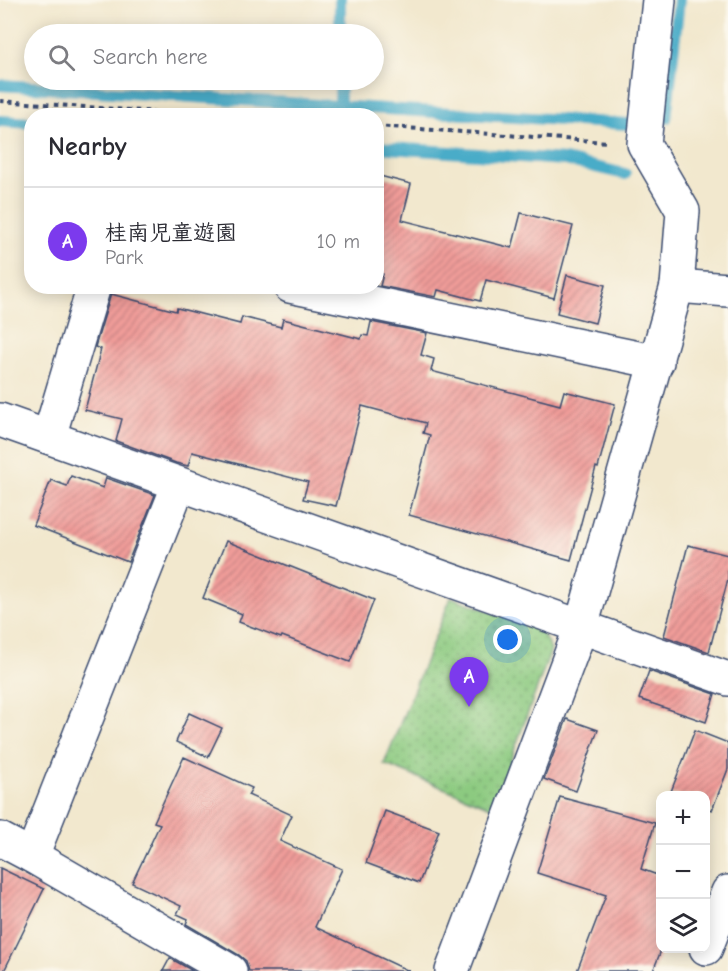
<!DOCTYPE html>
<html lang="en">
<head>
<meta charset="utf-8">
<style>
  body { margin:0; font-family:"Comic Neue","Klee One",sans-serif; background:#f2f2f3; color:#2b2b33 }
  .controls { position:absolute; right:18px; bottom:18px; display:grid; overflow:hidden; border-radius:12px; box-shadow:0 3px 15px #0003 }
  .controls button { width:54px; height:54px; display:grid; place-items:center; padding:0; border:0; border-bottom:2px solid #e1e1e2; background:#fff; color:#2b2b33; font:30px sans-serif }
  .you { position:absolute; left:508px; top:640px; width:21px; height:21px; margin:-15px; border:4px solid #fff; border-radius:50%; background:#1a73e8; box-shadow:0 0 0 9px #1a73e833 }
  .badge { display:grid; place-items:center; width:39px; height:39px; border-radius:50%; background:#7c3aed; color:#fff; font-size:20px; font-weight:700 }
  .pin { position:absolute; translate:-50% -50px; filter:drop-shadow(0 2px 3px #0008) }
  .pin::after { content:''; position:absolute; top:32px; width:21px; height:18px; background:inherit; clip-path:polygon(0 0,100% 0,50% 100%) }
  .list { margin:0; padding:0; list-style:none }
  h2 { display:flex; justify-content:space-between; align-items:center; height:78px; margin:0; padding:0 24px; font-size:26px }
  h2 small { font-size:20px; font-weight:400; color:#7c7c81 }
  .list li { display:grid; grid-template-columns:39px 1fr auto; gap:18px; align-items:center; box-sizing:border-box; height:108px; padding:0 24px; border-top:2px solid #e1e1e2 }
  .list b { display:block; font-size:22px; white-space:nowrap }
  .list p { margin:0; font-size:20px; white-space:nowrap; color:#7c7c81 }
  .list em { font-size:20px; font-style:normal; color:#7c7c81 }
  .icon { flex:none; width:33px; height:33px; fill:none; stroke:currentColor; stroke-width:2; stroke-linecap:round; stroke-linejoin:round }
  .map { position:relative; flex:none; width:728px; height:971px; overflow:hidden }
  .search { position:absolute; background:#fff; box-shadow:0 3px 15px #0003; left:24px; top:24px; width:360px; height:66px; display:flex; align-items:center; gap:15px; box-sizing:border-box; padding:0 21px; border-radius:33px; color:#7c7c81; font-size:22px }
  .panel { position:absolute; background:#fff; box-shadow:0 3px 15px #0003; left:24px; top:108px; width:360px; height:186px; border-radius:24px }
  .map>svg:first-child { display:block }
  .park { fill:url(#park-dots); stroke:#547c6f; stroke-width:1.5 }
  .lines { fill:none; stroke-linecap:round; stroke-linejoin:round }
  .stream { stroke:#49acc8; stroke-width:12 }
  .building { fill:url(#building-hatch) }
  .street-casing { stroke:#3b4b6f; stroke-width:36 }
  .secondary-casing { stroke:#3b4b6f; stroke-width:36 }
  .path { stroke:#3b4b6f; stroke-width:4; stroke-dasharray:4.5 4.5; stroke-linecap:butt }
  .street { stroke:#fff; stroke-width:33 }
  .secondary { stroke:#fff; stroke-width:33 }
</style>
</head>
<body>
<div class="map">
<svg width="728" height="971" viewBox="0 0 728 971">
  <defs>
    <pattern id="park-dots" width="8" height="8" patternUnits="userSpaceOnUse" patternTransform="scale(1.5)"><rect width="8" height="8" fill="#8cca80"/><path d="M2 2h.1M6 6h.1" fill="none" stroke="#72a46c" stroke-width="1.8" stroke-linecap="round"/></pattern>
    <pattern id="building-hatch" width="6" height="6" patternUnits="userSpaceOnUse" patternTransform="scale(1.5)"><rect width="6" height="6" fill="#f09c99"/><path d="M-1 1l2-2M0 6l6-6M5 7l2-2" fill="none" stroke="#c28080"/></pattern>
  </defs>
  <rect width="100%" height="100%" fill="#fbf7ec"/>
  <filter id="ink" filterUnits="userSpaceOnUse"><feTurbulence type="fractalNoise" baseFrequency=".0167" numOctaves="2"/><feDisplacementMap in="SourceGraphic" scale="12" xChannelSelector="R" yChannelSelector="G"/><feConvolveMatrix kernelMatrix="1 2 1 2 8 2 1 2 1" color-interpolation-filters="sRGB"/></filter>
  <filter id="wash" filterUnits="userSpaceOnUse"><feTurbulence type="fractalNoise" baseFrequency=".008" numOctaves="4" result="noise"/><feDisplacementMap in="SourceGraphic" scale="24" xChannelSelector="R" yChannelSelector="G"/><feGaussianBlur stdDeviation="1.35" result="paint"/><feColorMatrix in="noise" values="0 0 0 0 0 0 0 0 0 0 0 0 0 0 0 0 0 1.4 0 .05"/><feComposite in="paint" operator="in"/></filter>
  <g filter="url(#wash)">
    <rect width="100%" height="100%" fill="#f2e8ce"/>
    <!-- park -->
    <polygon class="park" points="451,597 541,630 551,650 493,808 384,764"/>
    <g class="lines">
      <!-- stream -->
      <g class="stream">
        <polyline points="340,34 340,0"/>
        <polyline points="0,85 627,124"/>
        <polyline points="340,107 340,80"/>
        <polyline points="666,118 679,0"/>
        <polyline points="0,121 32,123"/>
        <polyline points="376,147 565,160 625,174"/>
      </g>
    </g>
    <g id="blocks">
      <!-- building -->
      <g class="building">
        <polygon points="376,175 411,184 402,220 512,248 521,213 573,226 554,298 486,280 480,301 438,290 436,297 380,286 383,274 376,273"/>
        <polygon points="567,275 605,285 595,323 557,313"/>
        <polygon points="111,294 176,311 177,308 240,324 242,317 281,327 283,319 361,339 362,335 368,336 371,322 427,333 421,355 434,359 431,371 560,405 564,391 615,404 598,468 596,467 571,560 409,515 430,435 423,433 426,423 362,406 336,506 303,499 308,482 192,452 188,466 176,463 116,441 122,419 85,410 101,349 95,347"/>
        <polygon points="71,476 103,488 106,478 155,495 128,562 33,525 51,480 67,486"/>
        <polygon points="226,541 374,600 350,662 282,636 281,638 239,622 242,614 203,598"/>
        <polygon points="688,545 728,555 728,579 709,652 664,636"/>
        <polygon points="649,671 715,694 706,722 639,699"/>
        <polygon points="189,713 222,728 208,757 176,742"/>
        <polygon points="567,719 598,730 576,791 544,779"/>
        <polygon points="695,730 728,743 728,769 712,810 705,808 705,795 674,795 670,794"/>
        <polygon points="184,757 252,788 248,795 292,815 280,841 342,869 315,927 409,971 249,971 246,961 239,955 186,924 188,919 177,914 181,906 132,883 160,824 154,822"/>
        <polygon points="560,797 655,823 641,869 660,876 660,953 653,971 577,971 606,895 537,873"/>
        <polygon points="385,811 439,831 419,883 366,863"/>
        <polygon points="0,868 44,889 4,971 0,971"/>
        <polygon points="170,958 193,971 163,971"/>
      </g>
    </g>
  </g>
  <g filter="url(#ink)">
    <use href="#blocks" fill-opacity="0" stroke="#3b4b6f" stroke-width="1.5"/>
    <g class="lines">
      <!-- street casing -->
      <g class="street-casing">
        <g id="street">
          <polyline points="290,286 657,362"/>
          <polyline points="677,286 728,290"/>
          <polyline points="0,420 728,679"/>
          <polyline points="49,437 94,286"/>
          <polyline points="0,839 32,856 230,971"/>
          <polyline points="32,856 179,484"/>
          <polyline points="452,971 581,627 677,286 683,211 644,144 659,0"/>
        </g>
      </g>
      <!-- secondary casing -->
      <g class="secondary-casing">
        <polyline id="secondary" points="706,948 728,892"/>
      </g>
      <!-- path -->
      <g class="path">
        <polyline points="0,101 215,116"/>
        <polyline points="376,126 607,142"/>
      </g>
      <!-- street -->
      <use href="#street" class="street"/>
      <!-- secondary -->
      <use href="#secondary" class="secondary"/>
    </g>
  </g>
</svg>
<div class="controls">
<button>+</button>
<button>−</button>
<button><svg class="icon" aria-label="layers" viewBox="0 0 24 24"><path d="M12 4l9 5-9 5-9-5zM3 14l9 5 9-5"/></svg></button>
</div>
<div class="you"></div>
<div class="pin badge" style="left:469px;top:707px">A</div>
<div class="search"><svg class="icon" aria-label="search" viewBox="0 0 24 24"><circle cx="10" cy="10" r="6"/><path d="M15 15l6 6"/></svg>Search here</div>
<section class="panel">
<h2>Nearby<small></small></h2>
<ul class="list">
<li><span class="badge">A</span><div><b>桂南児童遊園</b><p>Park</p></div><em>10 m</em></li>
</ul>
</section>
</div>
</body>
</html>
